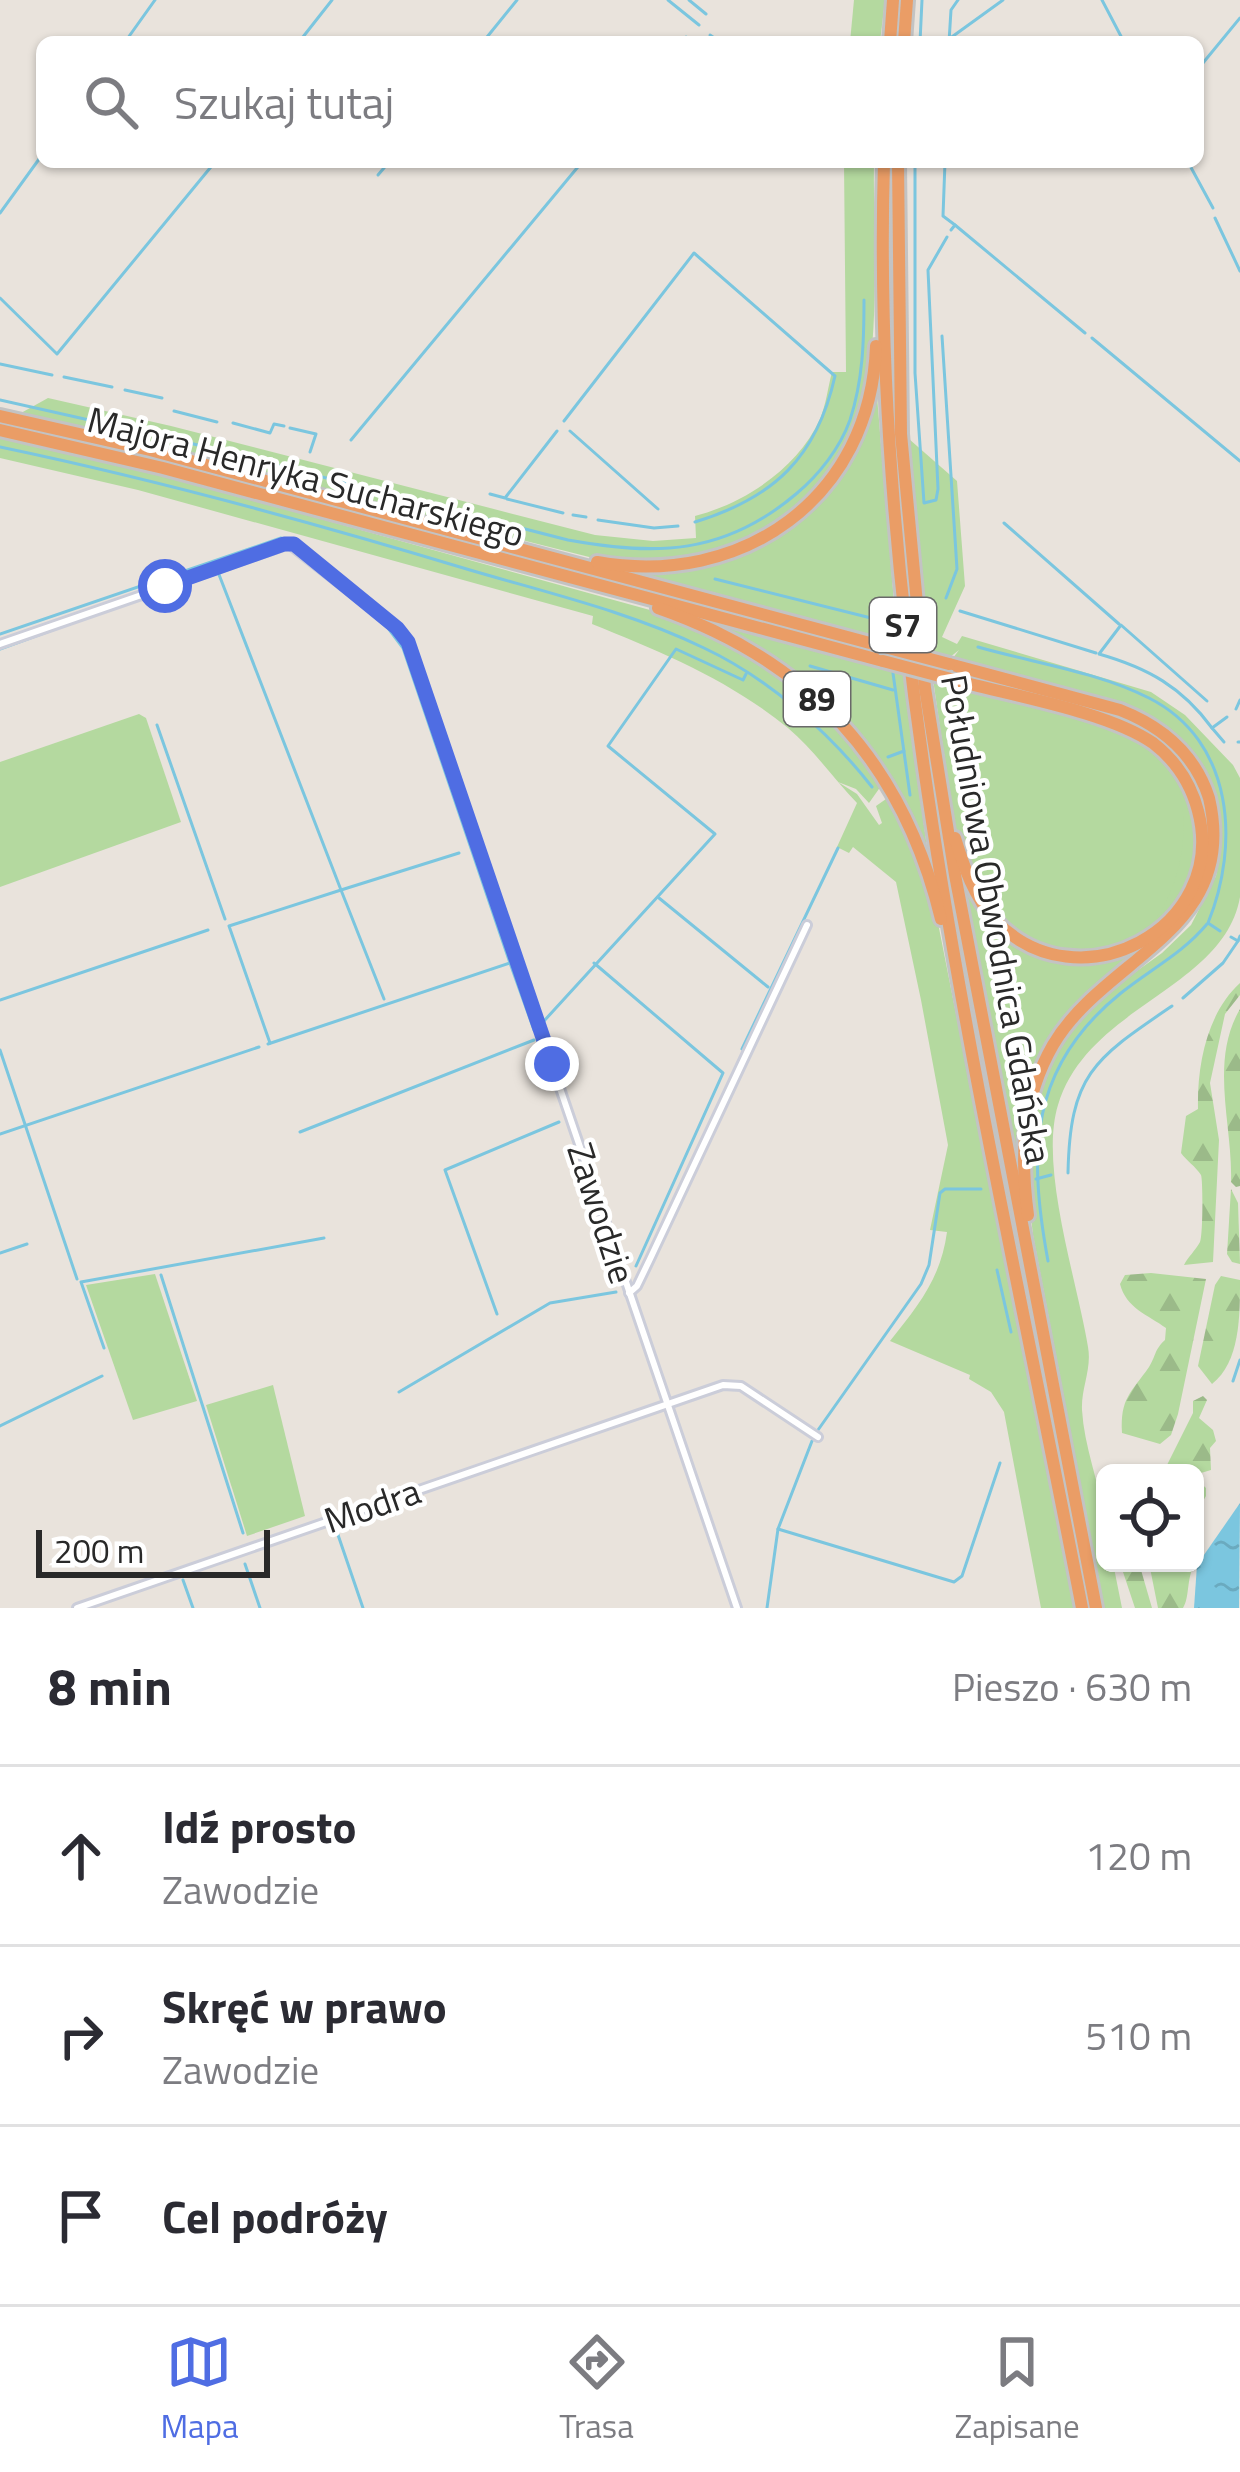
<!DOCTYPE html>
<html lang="pl">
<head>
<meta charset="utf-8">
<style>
  body { margin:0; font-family:"Titillium Web",sans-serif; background:#f7f7f7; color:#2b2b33 }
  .controls { position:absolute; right:36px; bottom:36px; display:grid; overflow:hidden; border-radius:18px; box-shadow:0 3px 9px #0004 }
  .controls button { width:108px; height:108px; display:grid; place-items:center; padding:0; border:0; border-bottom:3px solid #e1e1e2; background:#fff; color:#2b2b33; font:60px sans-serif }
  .scale { position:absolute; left:36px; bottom:30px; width:234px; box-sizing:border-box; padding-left:12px; border:6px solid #292929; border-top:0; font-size:33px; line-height:42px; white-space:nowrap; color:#292929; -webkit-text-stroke:9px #fff; paint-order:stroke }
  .stop { position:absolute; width:36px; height:36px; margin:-27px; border:9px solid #4f6de3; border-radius:50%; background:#fff }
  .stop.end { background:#4f6de3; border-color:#fff; box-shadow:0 3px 12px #0008 }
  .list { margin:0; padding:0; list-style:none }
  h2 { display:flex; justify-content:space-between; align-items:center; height:156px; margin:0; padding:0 48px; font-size:51px }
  h2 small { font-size:39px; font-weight:400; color:#7c7c81 }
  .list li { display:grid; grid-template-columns:78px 1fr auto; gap:36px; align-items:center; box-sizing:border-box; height:180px; padding:0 48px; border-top:3px solid #e1e1e2 }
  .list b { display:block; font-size:45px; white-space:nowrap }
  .list p { margin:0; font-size:39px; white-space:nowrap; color:#7c7c81 }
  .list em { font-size:39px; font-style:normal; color:#7c7c81 }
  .icon { flex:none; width:66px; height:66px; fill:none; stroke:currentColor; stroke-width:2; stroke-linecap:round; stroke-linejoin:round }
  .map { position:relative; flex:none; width:1240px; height:1608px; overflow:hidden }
  .search { position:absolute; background:#fff; box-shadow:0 3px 9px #0004; left:36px; right:36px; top:36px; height:132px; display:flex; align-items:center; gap:30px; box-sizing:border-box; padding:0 42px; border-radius:18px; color:#7c7c81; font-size:45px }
  .sheet { height:696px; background:#fff }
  nav { display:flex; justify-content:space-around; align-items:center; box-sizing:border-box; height:168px; border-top:3px solid #e1e1e2; background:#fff; font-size:33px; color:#7c7c81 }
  nav a { display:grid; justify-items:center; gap:6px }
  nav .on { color:#4f6de3 }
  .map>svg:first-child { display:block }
  .grass { fill:#b4d99f }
  .forest { fill:url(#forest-firs) }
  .water { fill:url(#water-ripples) }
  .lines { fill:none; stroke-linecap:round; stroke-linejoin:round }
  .stream { stroke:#7bc6df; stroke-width:3 }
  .street-casing { stroke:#cbcdd9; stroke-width:12 }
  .highway-casing { stroke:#c3c3c3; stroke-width:18 }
  .street { stroke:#fff; stroke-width:6 }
  .highway { stroke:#ea9d66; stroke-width:12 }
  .highway-bridge-casing { stroke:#c3c3c3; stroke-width:18; stroke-linecap:butt }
  .highway-bridge { stroke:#ea9d66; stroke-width:12 }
  .route { stroke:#4f6de3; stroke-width:15 }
  .labels { text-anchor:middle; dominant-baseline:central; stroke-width:9; stroke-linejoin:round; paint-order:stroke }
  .shield { fill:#fff; stroke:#696969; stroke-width:3 }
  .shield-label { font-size:33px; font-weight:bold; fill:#292929 }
  .street-label { font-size:36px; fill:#292929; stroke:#fff }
</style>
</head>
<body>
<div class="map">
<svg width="1240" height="1608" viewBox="0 0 1240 1608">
  <defs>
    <pattern id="forest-firs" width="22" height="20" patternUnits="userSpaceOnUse" patternTransform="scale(3)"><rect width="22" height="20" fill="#b4d99f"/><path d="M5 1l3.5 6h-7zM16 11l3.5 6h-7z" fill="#9bba89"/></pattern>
    <pattern id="water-ripples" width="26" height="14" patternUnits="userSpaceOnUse" patternTransform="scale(3)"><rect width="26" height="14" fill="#7bc6df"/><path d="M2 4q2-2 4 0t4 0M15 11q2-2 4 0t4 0" fill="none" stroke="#6aaabf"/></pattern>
  </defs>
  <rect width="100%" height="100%" fill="#e9e3dc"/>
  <!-- grass -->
  <g class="grass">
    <polygon points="854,0 885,0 880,42 850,42"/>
    <path d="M844,162h30c-1,73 5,148 -6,220 -15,103 -97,162 -194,181 -22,4 -50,-2 -73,-3l-580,-147 27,-15 123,28 424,109 58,6 43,-3 -1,-22c50,-13 103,-48 125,-97 6,-14 8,-32 12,-47h14z"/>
    <polygon points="888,162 893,162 894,397 920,686 1091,1608 1086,1608 945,871 910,642 890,397"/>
    <polygon points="876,384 895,614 929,862 888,777 777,661 699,619 882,668 880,638 874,628 876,637 861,635 616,569 687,569 752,549 823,494"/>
    <polygon points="5,422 169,460 870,648 869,652 0,425"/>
    <path d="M0,437l184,44 484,134c87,34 165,90 213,171l-12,17 -13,-14 -18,-7 19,12 22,31 3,-2 -6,-17 10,-7 9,3 40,106 139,700h-33l-37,-196 -13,-20 -22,-13 1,-4 -80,-34c28,-35 51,-63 57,-109l-17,-2 18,-85 -27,-145 -25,-118 -43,-35 -4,6 -12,-6 20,-44c-23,-24 -44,-54 -69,-75 -59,-48 -126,-76 -196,-104l1,-8 -455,-126 -138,-32z"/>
    <path d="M909,439l48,42 8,105 -23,51 15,7 5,-8 189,56 34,23 48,50 7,13c0,38 0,82 0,119 -16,92 -152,108 -182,208 -19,62 19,175 30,242 4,22 -7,41 -6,63 2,36 17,72 22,107 2,15 1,31 1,46h8l9,45h-18l-71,-373 -6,-52 6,-77 19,-49 16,-25 31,-34 63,-45 29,-28 25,-49 5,-36 -2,-23 -8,-27 -50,-65 -197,-62 -11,-5 6,-8 -10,8 4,31 6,11 -4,-12c55,15 140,23 190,56 28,19 46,50 50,83 12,124 -147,169 -213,70 -28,-43 -31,-101 -39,-150 -16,-102 -27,-205 -34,-308z"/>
    <path d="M962,673c92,25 243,38 248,160 1,34 -11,67 -34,92 -37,42 -89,62 -122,110 -16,24 -28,54 -33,84 -2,12 -2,25 -6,34l-51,-264c12,14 23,35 40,48 138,105 236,-112 143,-204 -42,-26 -136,-42 -186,-56z"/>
    <polygon points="139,714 146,718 181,822 0,887 0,762"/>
    <polygon points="155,1274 197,1401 133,1420 86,1285"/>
    <polygon points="273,1385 305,1516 247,1536 206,1405"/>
  </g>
  <!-- forest -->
  <g class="forest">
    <path d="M1240,983v12l-15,19 -15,69 9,57 -6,122 -29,3c4,-8 11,-14 16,-23 3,-7 3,-62 1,-67 -5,-8 -15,-15 -20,-22l5,-37 12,-7c-1,-44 9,-96 42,-126z"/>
    <path d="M1240,1009v177l-4,1 -5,-5c2,-57 -22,-120 9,-173z"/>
    <polygon points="1231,1189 1238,1203 1240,1264 1232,1262 1227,1254"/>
    <path d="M1151,1273l55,6 -28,135 -7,21 -11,9 -38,-11c-2,-35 9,-40 27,-66 7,-11 5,-17 16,-27l1,-12c-18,-13 -40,-20 -46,-44l5,-9z"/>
    <path d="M1221,1276l19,4c0,36 0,82 -28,104l-14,-18 17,-81z"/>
    <polygon points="1203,1396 1207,1400 1199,1418 1213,1430 1216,1441 1210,1448 1211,1470 1201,1473 1197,1480 1206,1488 1206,1496 1195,1515 1195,1473 1163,1473 1193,1413 1193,1401"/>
    <polygon points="1120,1563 1139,1563 1152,1608 1135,1608"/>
    <path d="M1149,1563h46c-9,16 -5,34 -12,45h-25z"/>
  </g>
  <!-- water -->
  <polygon class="water" points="1240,1503 1239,1608 1194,1608 1197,1565"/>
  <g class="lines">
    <!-- stream -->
    <g class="stream">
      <polyline points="668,0 699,25"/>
      <polyline points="689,0 706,14"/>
      <polyline points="1102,0 1124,42"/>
      <polyline points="710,35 720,42"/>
      <polyline points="949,39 1003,0"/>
      <polyline points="125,42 155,0"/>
      <polyline points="299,42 332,0"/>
      <polyline points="483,42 517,0"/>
      <polyline points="682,42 686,37"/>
      <polyline points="920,42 922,0"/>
      <polyline points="949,42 951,10 958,0"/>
      <polyline points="1198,69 1240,18"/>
      <polyline points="915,162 915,373 924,503 936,500 938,489 928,270 947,237"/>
      <polyline points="945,162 943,216 955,225 951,230"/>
      <polyline points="1188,162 1213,208"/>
      <polyline points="378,175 389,162"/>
      <polyline points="0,213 42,155"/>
      <polyline points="1215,218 1240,271"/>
      <polyline points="955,225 1085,333"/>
      <polyline points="0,298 57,354 215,162"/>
      <polyline points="942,336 957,569 946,598"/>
      <polyline points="1092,338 1240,461"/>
      <polyline points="0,364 52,375"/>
      <polyline points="64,377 112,387"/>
      <polyline points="125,390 162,398"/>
      <path d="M0,400l178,40 390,100c88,16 156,15 228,-46 23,-19 44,-46 54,-74 13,-40 14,-79 14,-120"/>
      <polyline points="174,411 217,422"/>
      <path d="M564,421l130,-168 141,123c-18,81 -61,122 -140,146"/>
      <polyline points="233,423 270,433 274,424 284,426"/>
      <polyline points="290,428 316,434 310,452"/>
      <polyline points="570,431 658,509"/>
      <polyline points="351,440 582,162"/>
      <path d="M0,447c158,33 315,76 470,123 78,23 160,42 234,78 64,30 125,84 168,139"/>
      <polyline points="490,494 505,498 557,431"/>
      <polyline points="507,499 563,513"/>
      <polyline points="573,515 586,517"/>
      <polyline points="598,520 654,528 678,526"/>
      <polyline points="1004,523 1119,624"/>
      <polyline points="218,572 341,890 459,853"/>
      <polyline points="715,579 887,622 890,645"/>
      <polyline points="338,585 388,628 403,648 510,963"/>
      <polyline points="960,611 1096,653"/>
      <polyline points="0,634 281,538"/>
      <path d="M978,647c56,16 120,25 171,51 85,43 91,146 59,225l12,8"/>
      <polyline points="0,649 85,618"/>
      <polyline points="810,666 893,690"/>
      <polyline points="892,666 910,795"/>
      <path d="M1207,701l-86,-76 -22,29c49,14 83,33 113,74"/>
      <polyline points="1236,709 1240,700"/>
      <polyline points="157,725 225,919"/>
      <polyline points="1224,742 1212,728 1227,717"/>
      <polyline points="1238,742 1240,742"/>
      <polyline points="888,757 904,751"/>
      <polyline points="659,898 768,987"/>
      <polyline points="1231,937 1238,941 1240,936"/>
      <polyline points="594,963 723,1073 636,1266"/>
      <polyline points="1183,998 1223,963 1238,941"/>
      <polyline points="0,1000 208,930"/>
      <polyline points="544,1021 715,834 608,746 676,649 743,680 746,674"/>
      <polyline points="270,1043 229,926 341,890 384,999"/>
      <polyline points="268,1044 510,963 534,1030"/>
      <polyline points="742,1049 838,848"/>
      <polyline points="0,1050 77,1279"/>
      <polyline points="300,1132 534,1040"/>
      <polyline points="0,1134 259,1047"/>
      <path d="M1068,1173c2,-99 26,-114 104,-167"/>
      <polyline points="1036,1179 1051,1175"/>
      <polyline points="0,1253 27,1244"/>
      <path d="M1048,1261c-20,-109 -19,-194 73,-268 30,-24 62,-40 86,-69"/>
      <polyline points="997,1270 1011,1332"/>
      <polyline points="161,1275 243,1533"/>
      <polyline points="497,1314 445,1170 559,1122"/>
      <polyline points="104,1348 81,1282 324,1238"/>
      <polyline points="1233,1381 1240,1360"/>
      <polyline points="399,1392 550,1303 616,1292"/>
      <polyline points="0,1426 102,1376"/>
      <polyline points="818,1430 921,1284 929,1265 940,1193 945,1189 981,1189"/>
      <polyline points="336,1529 363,1608"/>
      <polyline points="778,1529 954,1582 962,1576 1000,1463"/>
      <polyline points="245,1564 260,1608"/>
      <polyline points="183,1580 193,1608"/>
      <polyline points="767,1608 778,1529 812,1441"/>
    </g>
    <!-- street casing -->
    <g class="street-casing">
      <g id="street">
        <polyline points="0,644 289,544 397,628 408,642 737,1608"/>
        <polyline points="629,1293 637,1286 650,1259 807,925"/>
        <polyline points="77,1608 723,1385 741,1386 818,1437"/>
      </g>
    </g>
    <!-- highway casing -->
    <g class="highway-casing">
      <g id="highway">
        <polyline points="890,42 893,0"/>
        <polyline points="904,42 907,0"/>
        <path d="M884,162c-15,490 106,968 198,1446"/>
        <polyline points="898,162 901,434 925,688 955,875 1096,1608"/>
        <polyline points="0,416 150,450 881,646"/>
        <polyline points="0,430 163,468 883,661"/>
        <path d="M597,562c145,26 274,-64 279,-216"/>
        <path d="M658,608c152,53 245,154 283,311"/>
        <path d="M949,664l171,46c41,16 75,44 89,88 31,133 -104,158 -156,247 -31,54 -33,110 -25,170"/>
        <path d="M951,679c57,16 156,32 202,64 22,17 38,41 45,68 31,117 -120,197 -203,109 -21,-23 -31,-53 -40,-82"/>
      </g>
    </g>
    <!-- street -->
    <use href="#street" class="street"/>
    <!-- highway -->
    <use href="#highway" class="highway"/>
    <!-- highway-bridge casing -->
    <g class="highway-bridge-casing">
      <g id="highway-bridge">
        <polyline points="881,646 949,664"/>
        <polyline points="883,661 951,679"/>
      </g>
    </g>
    <!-- highway-bridge -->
    <use href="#highway-bridge" class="highway-bridge"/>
  </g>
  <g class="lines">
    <!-- route -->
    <polyline class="route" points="165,586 284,544 294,544 397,628 408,642 552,1064"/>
  </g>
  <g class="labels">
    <!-- shield labels -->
    <g class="shield">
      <rect x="870" y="598" width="66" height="54" rx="9"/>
      <rect x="784" y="672" width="66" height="54" rx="9"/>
    </g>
    <g class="shield-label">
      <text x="903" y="625">S7</text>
      <text x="817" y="699">89</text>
    </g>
    <!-- street labels -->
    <g class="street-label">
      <text transform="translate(306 476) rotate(15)">Majora Henryka Sucharskiego</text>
      <text transform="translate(997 919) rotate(80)">Południowa Obwodnica Gdańska</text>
      <text transform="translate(602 1213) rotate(72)">Zawodzie</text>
      <text transform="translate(372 1505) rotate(-19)">Modra</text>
    </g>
  </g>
</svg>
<div class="controls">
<button><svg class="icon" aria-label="locate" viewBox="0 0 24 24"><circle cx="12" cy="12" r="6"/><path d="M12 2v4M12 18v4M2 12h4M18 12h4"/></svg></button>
</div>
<div class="scale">200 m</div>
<div class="stop" style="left:165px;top:586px"></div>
<div class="stop end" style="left:552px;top:1064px"></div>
<div class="search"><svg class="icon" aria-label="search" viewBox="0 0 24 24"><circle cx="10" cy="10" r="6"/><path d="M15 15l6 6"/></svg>Szukaj tutaj</div>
</div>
<section class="sheet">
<h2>8 min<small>Pieszo · 630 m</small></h2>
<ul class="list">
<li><svg class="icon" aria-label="ahead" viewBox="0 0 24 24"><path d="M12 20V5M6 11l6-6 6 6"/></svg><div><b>Idź prosto</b><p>Zawodzie</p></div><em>120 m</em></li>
<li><svg class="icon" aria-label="right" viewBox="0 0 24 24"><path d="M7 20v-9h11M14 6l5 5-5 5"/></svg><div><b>Skręć w prawo</b><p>Zawodzie</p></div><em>510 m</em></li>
<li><svg class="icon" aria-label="arrive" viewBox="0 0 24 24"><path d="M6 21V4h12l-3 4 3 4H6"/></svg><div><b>Cel podróży</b></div></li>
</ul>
</section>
<nav>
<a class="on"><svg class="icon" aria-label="map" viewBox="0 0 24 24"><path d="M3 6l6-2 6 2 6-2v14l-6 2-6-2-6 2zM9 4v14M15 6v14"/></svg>Mapa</a>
<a><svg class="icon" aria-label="directions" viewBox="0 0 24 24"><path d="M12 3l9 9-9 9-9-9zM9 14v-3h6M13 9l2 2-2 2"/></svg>Trasa</a>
<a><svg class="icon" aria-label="saved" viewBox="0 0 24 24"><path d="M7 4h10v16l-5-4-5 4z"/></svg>Zapisane</a>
</nav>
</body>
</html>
